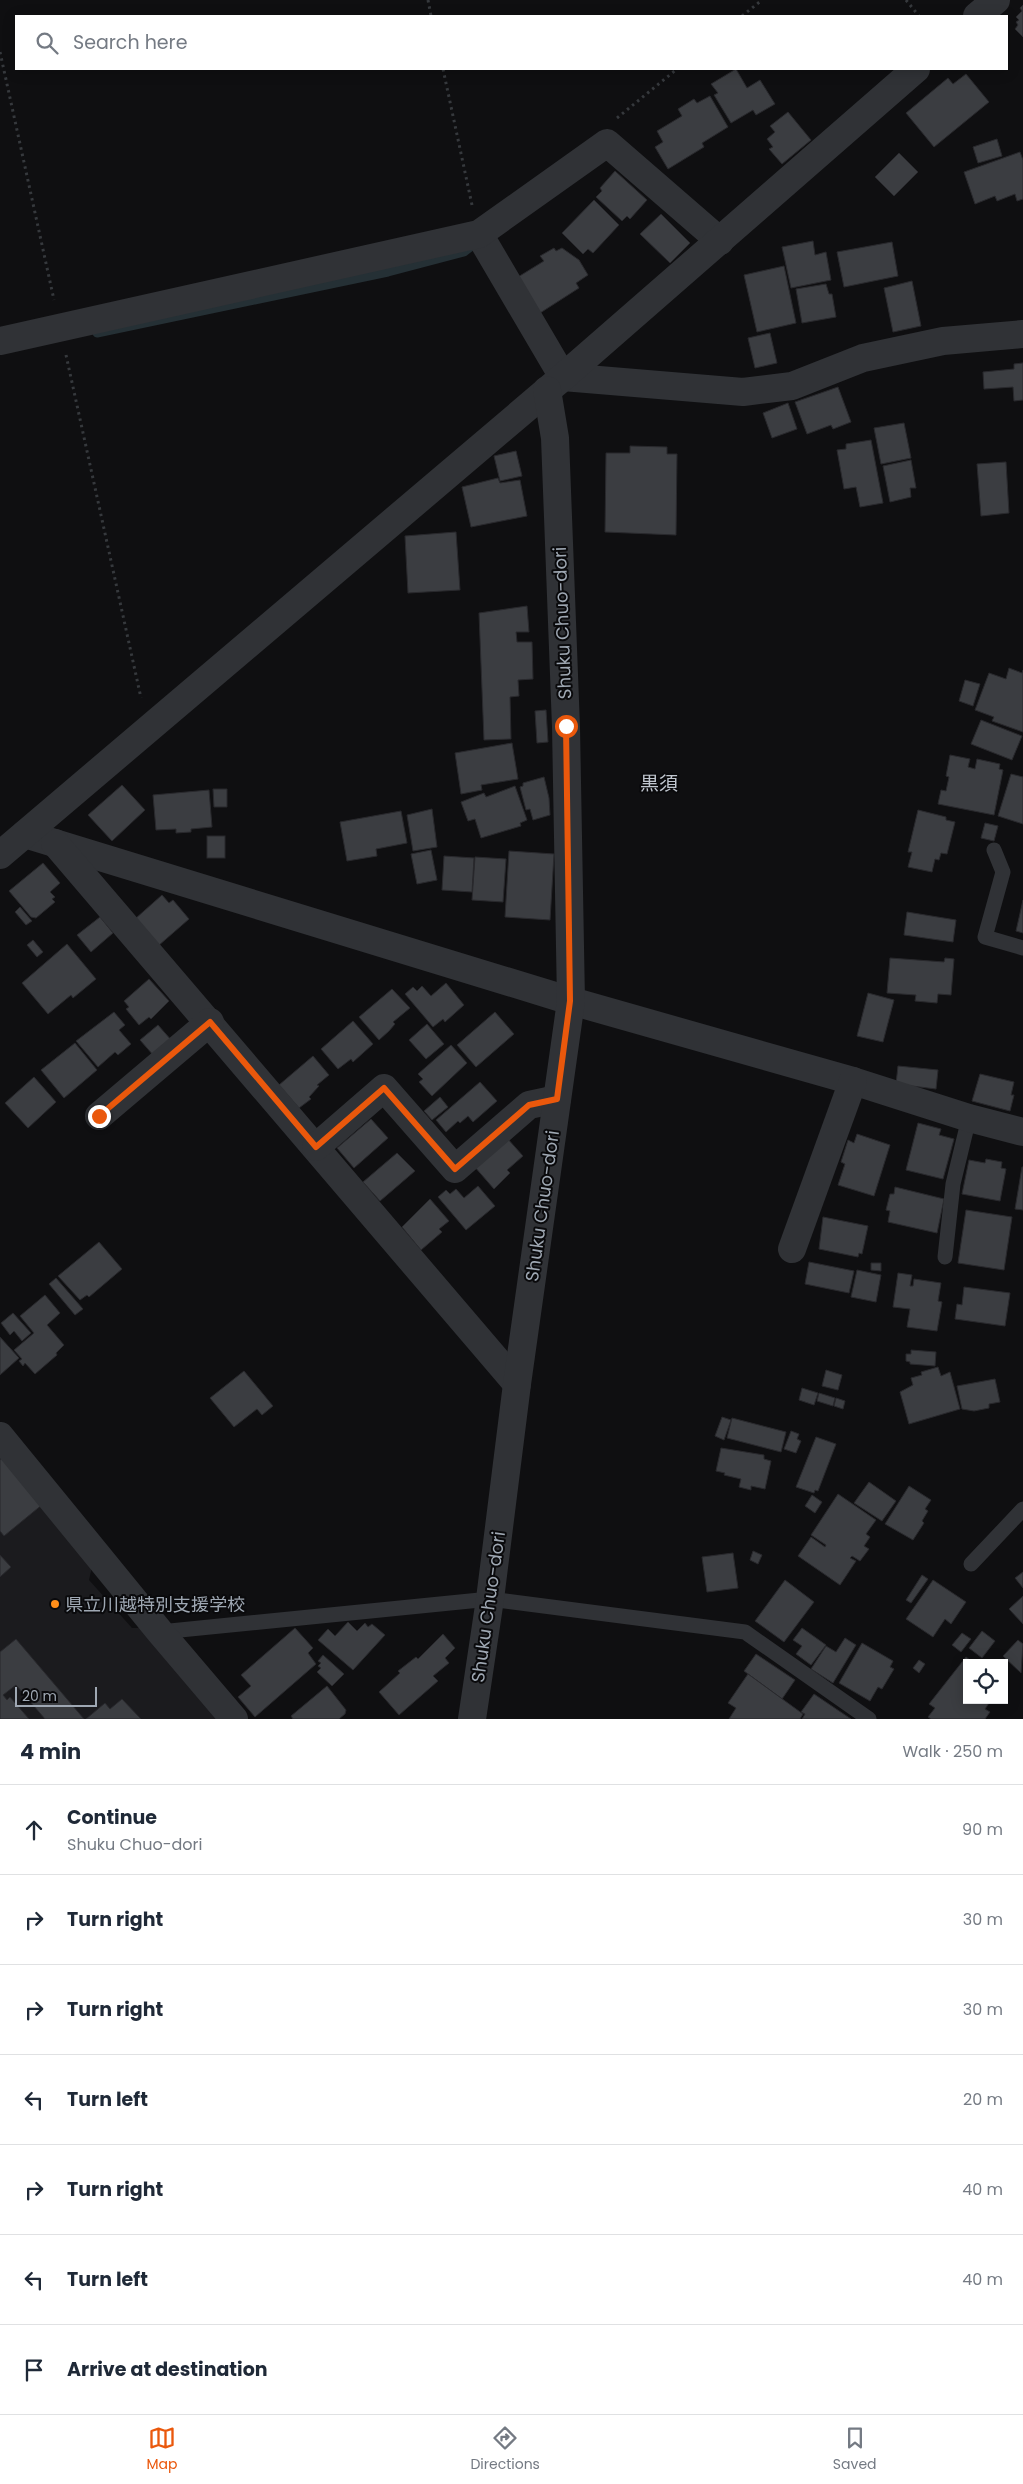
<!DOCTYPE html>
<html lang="en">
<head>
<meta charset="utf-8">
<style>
  body { margin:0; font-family:Poppins,"Noto Sans JP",sans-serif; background:#f6f6f7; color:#1f2937 }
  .controls { position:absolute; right:15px; bottom:15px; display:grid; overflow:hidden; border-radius:0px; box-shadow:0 2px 12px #0003 }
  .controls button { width:45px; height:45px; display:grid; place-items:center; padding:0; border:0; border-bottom:1px solid #e0e1e3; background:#fff; color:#1f2937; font:25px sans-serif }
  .scale { position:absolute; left:15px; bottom:12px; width:82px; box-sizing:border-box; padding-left:5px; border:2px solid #9fa8b3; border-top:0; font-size:14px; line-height:18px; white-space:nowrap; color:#9fa8b3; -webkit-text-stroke:4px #0a0a0c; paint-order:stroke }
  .stop { position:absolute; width:15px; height:15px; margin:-11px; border:4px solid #ea580c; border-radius:50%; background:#fff }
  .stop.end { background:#ea580c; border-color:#fff; box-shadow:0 1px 5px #0008 }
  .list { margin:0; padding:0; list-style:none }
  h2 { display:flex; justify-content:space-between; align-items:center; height:65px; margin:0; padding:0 20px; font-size:21px }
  h2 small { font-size:16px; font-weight:400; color:#747a83 }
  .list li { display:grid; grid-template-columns:32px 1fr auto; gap:15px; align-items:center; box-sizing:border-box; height:90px; padding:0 20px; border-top:1px solid #e0e1e3 }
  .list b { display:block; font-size:19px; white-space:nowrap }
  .list p { margin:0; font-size:16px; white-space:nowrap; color:#747a83 }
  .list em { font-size:16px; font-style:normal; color:#747a83 }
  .icon { flex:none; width:28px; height:28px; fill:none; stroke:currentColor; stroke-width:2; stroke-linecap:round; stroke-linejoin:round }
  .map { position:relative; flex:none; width:1023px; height:1719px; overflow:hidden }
  .search { position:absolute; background:#fff; box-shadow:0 2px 12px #0003; left:15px; right:15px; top:15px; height:55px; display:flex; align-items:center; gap:12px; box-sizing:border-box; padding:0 18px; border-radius:0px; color:#747a83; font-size:19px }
  .sheet { height:695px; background:#fff }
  nav { display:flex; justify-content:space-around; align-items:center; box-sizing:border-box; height:70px; border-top:1px solid #e0e1e3; background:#fff; font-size:14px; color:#747a83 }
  nav a { display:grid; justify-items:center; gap:2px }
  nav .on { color:#ea580c }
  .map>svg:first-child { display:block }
  .built { fill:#1b1b1e }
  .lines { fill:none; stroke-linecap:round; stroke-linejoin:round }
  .stream { stroke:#253035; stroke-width:9 }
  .building { fill:#3b3d41; stroke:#29292d }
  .path { stroke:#36393d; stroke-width:3; stroke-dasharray:2.5 4; stroke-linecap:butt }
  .lane { stroke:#303236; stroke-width:15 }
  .street { stroke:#303236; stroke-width:28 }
  .route { stroke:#ea580c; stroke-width:6 }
  .poi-dot { fill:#ff8e19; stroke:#0a0a0c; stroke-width:2 }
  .labels { text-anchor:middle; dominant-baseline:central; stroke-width:4; stroke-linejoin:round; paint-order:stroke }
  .street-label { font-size:18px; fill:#9fa8b3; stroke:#0a0a0c }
  .poi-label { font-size:18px; fill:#9fa8b3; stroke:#0a0a0c; text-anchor:start }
  .neighbourhood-label { font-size:19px; fill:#c0c6cf; stroke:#0a0a0c }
</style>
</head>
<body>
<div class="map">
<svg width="1023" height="1719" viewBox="0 0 1023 1719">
  <rect width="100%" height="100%" fill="#0f0f11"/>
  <!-- built -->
  <polygon class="built" points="0,1455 94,1558 89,1580 132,1628 143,1628 220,1719 0,1719"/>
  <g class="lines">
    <!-- stream -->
    <polyline class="stream" points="97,333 388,272 464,252 473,245"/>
  </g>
  <!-- building -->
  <g class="building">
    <polygon points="1023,5 1023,37 1015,29 1018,25 1016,22 1019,20 1016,17 1022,11 1020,8"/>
    <polygon points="736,69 747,88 760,80 775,104 756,115 753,110 731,123 714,95 718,93 711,84"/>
    <polygon points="966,74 989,102 934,147 906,113 948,78 953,84"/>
    <polygon points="710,96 728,127 702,143 704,147 668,169 655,147 663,142 657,131 682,116 678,109 694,99 697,103"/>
    <polygon points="788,112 811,140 782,164 769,149 773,147 767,139 775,132 770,126"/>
    <polygon points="997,139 1002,156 978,163 973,147"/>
    <polygon points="1020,152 1023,160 1023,199 1017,201 1015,194 997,201 995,196 975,204 964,172"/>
    <polygon points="899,153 918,172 894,196 875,177"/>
    <polygon points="615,171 647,200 630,219 627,216 622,221 596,197 602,191 600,188"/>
    <polygon points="594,200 619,225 593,253 588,249 583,254 562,233"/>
    <polygon points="661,214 690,243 670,263 640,234"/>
    <polygon points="813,241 815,255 826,252 831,280 791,288 782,247"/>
    <polygon points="892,242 898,276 844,287 837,252"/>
    <polygon points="554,248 556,251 562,248 579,260 588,275 576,283 579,288 540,313 518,277 544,261 540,256"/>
    <polygon points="784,266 796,323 757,332 744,275"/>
    <polygon points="912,281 921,326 893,332 884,288"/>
    <polygon points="826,284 829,294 832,294 836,317 802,323 796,289"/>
    <polygon points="770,333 777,363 755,368 748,338"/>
    <polygon points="1023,363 1023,400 1014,401 1013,387 984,389 983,372 1014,369 1014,364"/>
    <polygon points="838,387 851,422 833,429 831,425 807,434 795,402"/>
    <polygon points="788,403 797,429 772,438 763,413"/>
    <polygon points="904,423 911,458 881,464 874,428"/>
    <polygon points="871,440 883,503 860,507 856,487 844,489 837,450 846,449 846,444"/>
    <polygon points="630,446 667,447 667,454 677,454 676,535 605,532 606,453 630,453"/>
    <polygon points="516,451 522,476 500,481 494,456"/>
    <polygon points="911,460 916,488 910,488 911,497 890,502 883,466"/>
    <polygon points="1006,462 1009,513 981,516 977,464"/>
    <polygon points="498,478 500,483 520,480 527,516 471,527 462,487"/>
    <polygon points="456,532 460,590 408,593 405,536"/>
    <polygon points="527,606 529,632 516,632 517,642 532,642 533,679 518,680 519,696 510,697 511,739 484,740 479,613"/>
    <polygon points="1009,668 1022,673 1023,670 1023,732 992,721 994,717 975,710 989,673 1006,679"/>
    <polygon points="965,680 980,684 973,706 959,701"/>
    <polygon points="546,710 548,742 537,743 535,711"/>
    <polygon points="981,720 1022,736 1012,760 971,744"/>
    <polygon points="512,743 518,779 481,785 482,790 461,794 455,753"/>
    <polygon points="950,755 970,759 968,767 975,769 977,759 1000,764 999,769 1003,770 994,815 938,804 941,790 946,791 949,777 946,776"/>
    <polygon points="1011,774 1023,777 1023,824 998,816"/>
    <polygon points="544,777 549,798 550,815 533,820 530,809 526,810 520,787 523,786 523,783"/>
    <polygon points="122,785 145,810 112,841 88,815"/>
    <polygon points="515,786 527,820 520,823 521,826 481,838 475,819 468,821 461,802 484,793 486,797"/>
    <polygon points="213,789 227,789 227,807 214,807"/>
    <polygon points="209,790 212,827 191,829 191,832 176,833 176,829 156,830 153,795"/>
    <polygon points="432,809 437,847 413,851 407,815"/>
    <polygon points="918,810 946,817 946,820 955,822 947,854 941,853 939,860 935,859 932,872 908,867 912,852 908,852"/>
    <polygon points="401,811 407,843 376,849 377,856 347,861 340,822"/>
    <polygon points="985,823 998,826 994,841 981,838"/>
    <rect x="207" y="836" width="18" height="22"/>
    <polygon points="431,850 437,880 417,884 411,854"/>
    <polygon points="509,851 554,854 550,920 505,917"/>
    <polygon points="444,856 474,858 472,892 442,890"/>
    <polygon points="475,857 506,859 503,902 472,900"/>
    <polygon points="43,863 60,883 50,892 55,897 52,899 55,902 36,918 31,917 9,891"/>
    <polygon points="162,895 169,903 173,900 189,919 158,946 135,919"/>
    <polygon points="1023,900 1023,933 1016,931"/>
    <polygon points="20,907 32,921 26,925 15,912"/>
    <polygon points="907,912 956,920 953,942 904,935"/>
    <polygon points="100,917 113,933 91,952 77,935"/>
    <polygon points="33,940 43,952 37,957 27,945"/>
    <polygon points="67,944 96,979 73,998 71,995 48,1014 22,983"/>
    <polygon points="890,958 944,962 945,958 954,959 951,995 938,994 937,1003 915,1001 916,995 887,993"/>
    <polygon points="149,979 169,1001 151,1019 149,1017 139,1025 126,1009 129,1007 124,1001"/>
    <polygon points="446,983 464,1005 445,1022 443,1019 433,1027 405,994 413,987 417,991 422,986 431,996"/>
    <polygon points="392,989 410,1008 393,1022 395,1024 389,1031 379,1040 359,1017"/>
    <polygon points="868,993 894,1000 883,1042 857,1036"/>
    <polygon points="114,1012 125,1025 119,1030 131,1044 118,1055 115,1052 98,1067 76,1041"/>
    <polygon points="495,1012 514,1034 476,1067 457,1045"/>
    <polygon points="353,1021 373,1044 353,1062 351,1059 338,1069 321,1049"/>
    <polygon points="427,1024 444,1044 426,1059 409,1040"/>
    <polygon points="158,1025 172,1041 154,1056 140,1040"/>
    <polygon points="75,1043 97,1070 64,1098 41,1070"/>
    <polygon points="451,1045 467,1063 432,1096 419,1082 423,1079 418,1074"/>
    <polygon points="313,1056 329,1075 317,1085 319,1086 309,1097 311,1099 299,1108 279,1085"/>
    <polygon points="898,1066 938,1070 936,1089 896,1084"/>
    <polygon points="980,1074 1014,1082 1011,1095 1014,1095 1010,1111 972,1101"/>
    <polygon points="34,1077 56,1102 28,1128 5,1103"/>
    <polygon points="480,1082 497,1101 473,1122 468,1116 460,1123 458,1121 446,1132 436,1120"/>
    <polygon points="440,1097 448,1107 432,1120 424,1111"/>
    <polygon points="371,1119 388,1138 354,1168 337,1148"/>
    <polygon points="918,1123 941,1129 939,1135 954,1139 943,1179 906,1170"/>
    <polygon points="857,1134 890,1145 874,1196 838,1185 845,1164 841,1162 848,1140 854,1143"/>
    <polygon points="507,1138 523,1156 507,1170 510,1173 494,1189 474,1166"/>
    <polygon points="397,1153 415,1171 380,1201 363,1182"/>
    <polygon points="986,1159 1002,1162 1001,1168 1006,1169 1000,1201 962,1194 969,1160 985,1163"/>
    <polygon points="1022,1167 1023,1167 1023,1210 1015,1209"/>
    <polygon points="478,1186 495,1206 466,1230 438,1197 446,1190 450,1194 456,1189 464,1198"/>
    <polygon points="895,1187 944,1199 937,1233 888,1222 890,1211 886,1210 890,1194 894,1194"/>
    <polygon points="430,1199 449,1221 439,1229 442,1232 421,1250 402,1227"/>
    <polygon points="966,1210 1012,1217 1004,1270 958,1263"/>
    <polygon points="823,1217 868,1226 862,1254 859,1253 858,1257 819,1249"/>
    <polygon points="99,1242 122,1269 89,1297 87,1295 80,1300 58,1276"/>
    <polygon points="809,1262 854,1271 849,1293 805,1284"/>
    <polygon points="871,1263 881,1263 881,1271 871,1270"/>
    <polygon points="857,1270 881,1275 876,1302 851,1297"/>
    <polygon points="898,1273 912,1275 910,1286 913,1286 914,1279 941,1283 938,1301 942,1302 937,1331 907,1327 910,1309 893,1307"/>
    <polygon points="56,1278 83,1309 75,1315 49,1284"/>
    <polygon points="964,1287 1010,1293 1005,1326 955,1319 957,1304 962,1305"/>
    <polygon points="45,1295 60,1313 47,1325 64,1345 56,1353 57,1355 35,1374 25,1363 23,1366 19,1361 22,1359 14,1350 34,1333 20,1316"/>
    <polygon points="13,1313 31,1333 22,1341 14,1331 10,1335 1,1323"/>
    <polygon points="0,1337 19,1358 0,1375"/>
    <polygon points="911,1350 936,1352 935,1366 910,1364 910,1362 906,1361 906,1354 911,1354"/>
    <polygon points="938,1367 941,1376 950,1372 960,1409 909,1424 900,1392 913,1385 911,1378 922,1375 921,1372"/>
    <polygon points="826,1370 842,1375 838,1390 822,1386"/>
    <polygon points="244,1371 273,1406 262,1415 257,1409 234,1427 210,1398"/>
    <polygon points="995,1379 1000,1402 989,1404 989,1408 974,1411 962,1409 957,1386"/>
    <polygon points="802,1388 818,1393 814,1405 799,1400"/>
    <polygon points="819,1393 835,1398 833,1406 817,1401"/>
    <polygon points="836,1398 845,1401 843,1409 834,1406"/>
    <polygon points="722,1417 731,1420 724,1440 715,1436"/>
    <polygon points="732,1418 786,1432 781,1452 727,1438"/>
    <polygon points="791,1431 799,1434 797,1439 801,1441 796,1453 784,1449"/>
    <polygon points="816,1437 836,1444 818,1491 815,1490 814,1493 796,1487"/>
    <polygon points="721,1448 764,1455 764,1459 771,1461 765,1489 751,1486 751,1490 739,1487 741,1479 724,1475 725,1473 716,1471"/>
    <polygon points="3,1457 43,1504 4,1536 0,1531 0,1460"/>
    <polygon points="869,1482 896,1501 882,1521 854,1503"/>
    <polygon points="909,1486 931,1500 925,1509 928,1511 922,1521 924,1523 913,1540 885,1524"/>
    <polygon points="838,1494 876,1520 866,1534 870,1537 864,1546 869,1549 860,1561 852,1556 850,1558 856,1561 840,1585 798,1556 811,1537 825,1547 826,1545 811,1535"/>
    <polygon points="812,1495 822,1502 815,1513 805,1506"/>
    <polygon points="753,1551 762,1555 758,1564 750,1560"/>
    <polygon points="733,1553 738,1588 707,1592 702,1557"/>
    <polygon points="0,1555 11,1567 0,1577"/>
    <polygon points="1023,1572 1023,1588 1015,1578"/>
    <polygon points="922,1575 928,1579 911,1603 906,1600"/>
    <polygon points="785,1580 814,1602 784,1642 755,1621"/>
    <polygon points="933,1580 966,1602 951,1624 945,1619 933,1637 906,1619"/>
    <polygon points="1023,1596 1023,1624 1009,1609"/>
    <polygon points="348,1622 357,1631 365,1623 368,1627 372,1624 385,1635 353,1670 318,1640 328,1629 335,1636"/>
    <polygon points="295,1628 313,1648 308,1653 316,1664 255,1717 238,1697 251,1686 241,1675"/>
    <polygon points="802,1628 826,1645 811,1665 796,1654 802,1646 793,1640"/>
    <polygon points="982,1631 995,1641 982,1658 969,1648"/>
    <polygon points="962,1633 971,1639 961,1652 952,1645"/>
    <polygon points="443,1634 455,1648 445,1658 449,1663 433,1676 438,1681 399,1715 379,1692 400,1673 398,1671 416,1657 418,1659"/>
    <polygon points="845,1638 856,1645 833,1683 811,1669 826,1646 836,1652"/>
    <polygon points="16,1639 84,1719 45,1719 16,1685 3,1695 7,1700 10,1697 29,1719 0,1719 0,1652"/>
    <polygon points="1018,1640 1023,1644 1021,1673 1003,1656"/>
    <polygon points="862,1643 893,1661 890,1667 894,1669 882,1689 878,1687 870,1701 839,1683"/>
    <polygon points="756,1654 795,1680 782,1699 744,1671"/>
    <polygon points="323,1655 344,1674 332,1686 317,1672 321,1668 318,1666 321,1663 318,1661"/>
    <polygon points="966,1657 974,1663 967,1663 967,1700 991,1700 985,1709 990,1712 985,1719 931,1719 928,1717 935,1708 929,1704"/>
    <polygon points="919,1660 925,1664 919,1673 913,1668"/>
    <polygon points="748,1674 803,1714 800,1719 729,1719 736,1708 728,1703"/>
    <polygon points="327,1686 346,1710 345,1714 339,1719 293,1719 291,1716"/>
    <polygon points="814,1694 851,1719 802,1719 805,1714 801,1712"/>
    <polygon points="122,1699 141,1719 86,1719 105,1703 110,1709"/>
  </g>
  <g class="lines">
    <!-- path -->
    <g class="path">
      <polyline points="428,0 431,16"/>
      <polyline points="906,0 919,16"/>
      <polyline points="742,16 762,0"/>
      <polyline points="0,52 54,300"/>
      <polyline points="443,69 472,205"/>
      <polyline points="617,118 677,69"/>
      <polyline points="66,355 141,698"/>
    </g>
    <!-- lane -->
    <g class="lane">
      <polyline points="994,850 1003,872 985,937 1023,948"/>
      <polyline points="945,1257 953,1184 969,1118"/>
      <polyline points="971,1564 1023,1509"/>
      <polyline points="160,1632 490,1599 745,1632 869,1719"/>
    </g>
    <!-- street -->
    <g class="street">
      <polyline points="977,16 996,0"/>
      <polyline points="479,234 563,377 743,392 792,386 863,358 943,341 1023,334"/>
      <polyline points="0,341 479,234 607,143 720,241"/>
      <polyline points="25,834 571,1001 853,1081 969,1118 1023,1132"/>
      <polyline points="55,843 517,1384"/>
      <polyline points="0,855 563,377 916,69"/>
      <polyline points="99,1116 210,1022"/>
      <polyline points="316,1147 384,1088 455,1169 529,1105 557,1099"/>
      <polyline points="792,1249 853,1081"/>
      <polyline points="0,1436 160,1632 234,1719"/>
      <polyline points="472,1719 490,1599 517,1384 571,1001 566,727 555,438 547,390"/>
    </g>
  </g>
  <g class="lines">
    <!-- route -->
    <polyline class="route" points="99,1116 210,1022 316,1147 384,1088 455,1169 529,1105 557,1099 570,1001 566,726"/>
  </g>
  <!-- markers -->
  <circle class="poi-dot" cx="55" cy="1604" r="5"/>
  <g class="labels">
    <!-- street labels -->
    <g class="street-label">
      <text transform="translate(562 623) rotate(-92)">Shuku Chuo-dori</text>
      <text transform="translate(542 1206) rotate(-82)">Shuku Chuo-dori</text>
      <text transform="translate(488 1607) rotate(-82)">Shuku Chuo-dori</text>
    </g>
    <!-- poi labels -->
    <g class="poi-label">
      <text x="65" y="1604">県立川越特別支援学校</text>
    </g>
    <!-- neighbourhood labels -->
    <g class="neighbourhood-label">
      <text x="659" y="783">黒須</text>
    </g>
  </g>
</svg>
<div class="controls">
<button><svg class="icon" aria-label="locate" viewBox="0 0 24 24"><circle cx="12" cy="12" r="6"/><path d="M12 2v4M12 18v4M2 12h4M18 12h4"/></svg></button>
</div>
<div class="scale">20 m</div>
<div class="stop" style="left:566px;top:726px"></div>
<div class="stop end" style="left:99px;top:1116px"></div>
<div class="search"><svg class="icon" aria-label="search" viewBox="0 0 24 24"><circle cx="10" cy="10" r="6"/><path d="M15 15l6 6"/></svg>Search here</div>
</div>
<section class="sheet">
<h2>4 min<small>Walk · 250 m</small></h2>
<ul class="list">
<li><svg class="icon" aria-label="ahead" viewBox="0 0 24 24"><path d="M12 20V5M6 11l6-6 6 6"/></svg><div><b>Continue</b><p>Shuku Chuo-dori</p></div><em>90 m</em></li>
<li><svg class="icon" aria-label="right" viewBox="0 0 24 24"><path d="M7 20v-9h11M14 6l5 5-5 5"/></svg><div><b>Turn right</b></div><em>30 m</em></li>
<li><svg class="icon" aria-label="right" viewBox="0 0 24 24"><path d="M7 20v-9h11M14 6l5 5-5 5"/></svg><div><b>Turn right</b></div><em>30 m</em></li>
<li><svg class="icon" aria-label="left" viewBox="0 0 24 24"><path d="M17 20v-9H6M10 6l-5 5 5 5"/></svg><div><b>Turn left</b></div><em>20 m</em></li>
<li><svg class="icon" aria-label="right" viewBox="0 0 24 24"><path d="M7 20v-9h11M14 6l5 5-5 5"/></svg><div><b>Turn right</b></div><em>40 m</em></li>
<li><svg class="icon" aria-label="left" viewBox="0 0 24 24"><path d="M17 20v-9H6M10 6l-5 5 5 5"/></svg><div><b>Turn left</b></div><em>40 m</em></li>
<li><svg class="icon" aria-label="arrive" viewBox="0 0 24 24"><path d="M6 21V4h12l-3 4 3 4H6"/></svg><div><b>Arrive at destination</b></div></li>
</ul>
</section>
<nav>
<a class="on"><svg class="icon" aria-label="map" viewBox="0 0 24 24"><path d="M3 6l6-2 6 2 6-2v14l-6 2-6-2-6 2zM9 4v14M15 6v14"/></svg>Map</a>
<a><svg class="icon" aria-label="directions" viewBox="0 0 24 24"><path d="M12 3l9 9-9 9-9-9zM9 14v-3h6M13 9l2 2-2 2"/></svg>Directions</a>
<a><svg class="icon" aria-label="saved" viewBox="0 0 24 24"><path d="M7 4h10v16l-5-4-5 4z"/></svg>Saved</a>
</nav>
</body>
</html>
